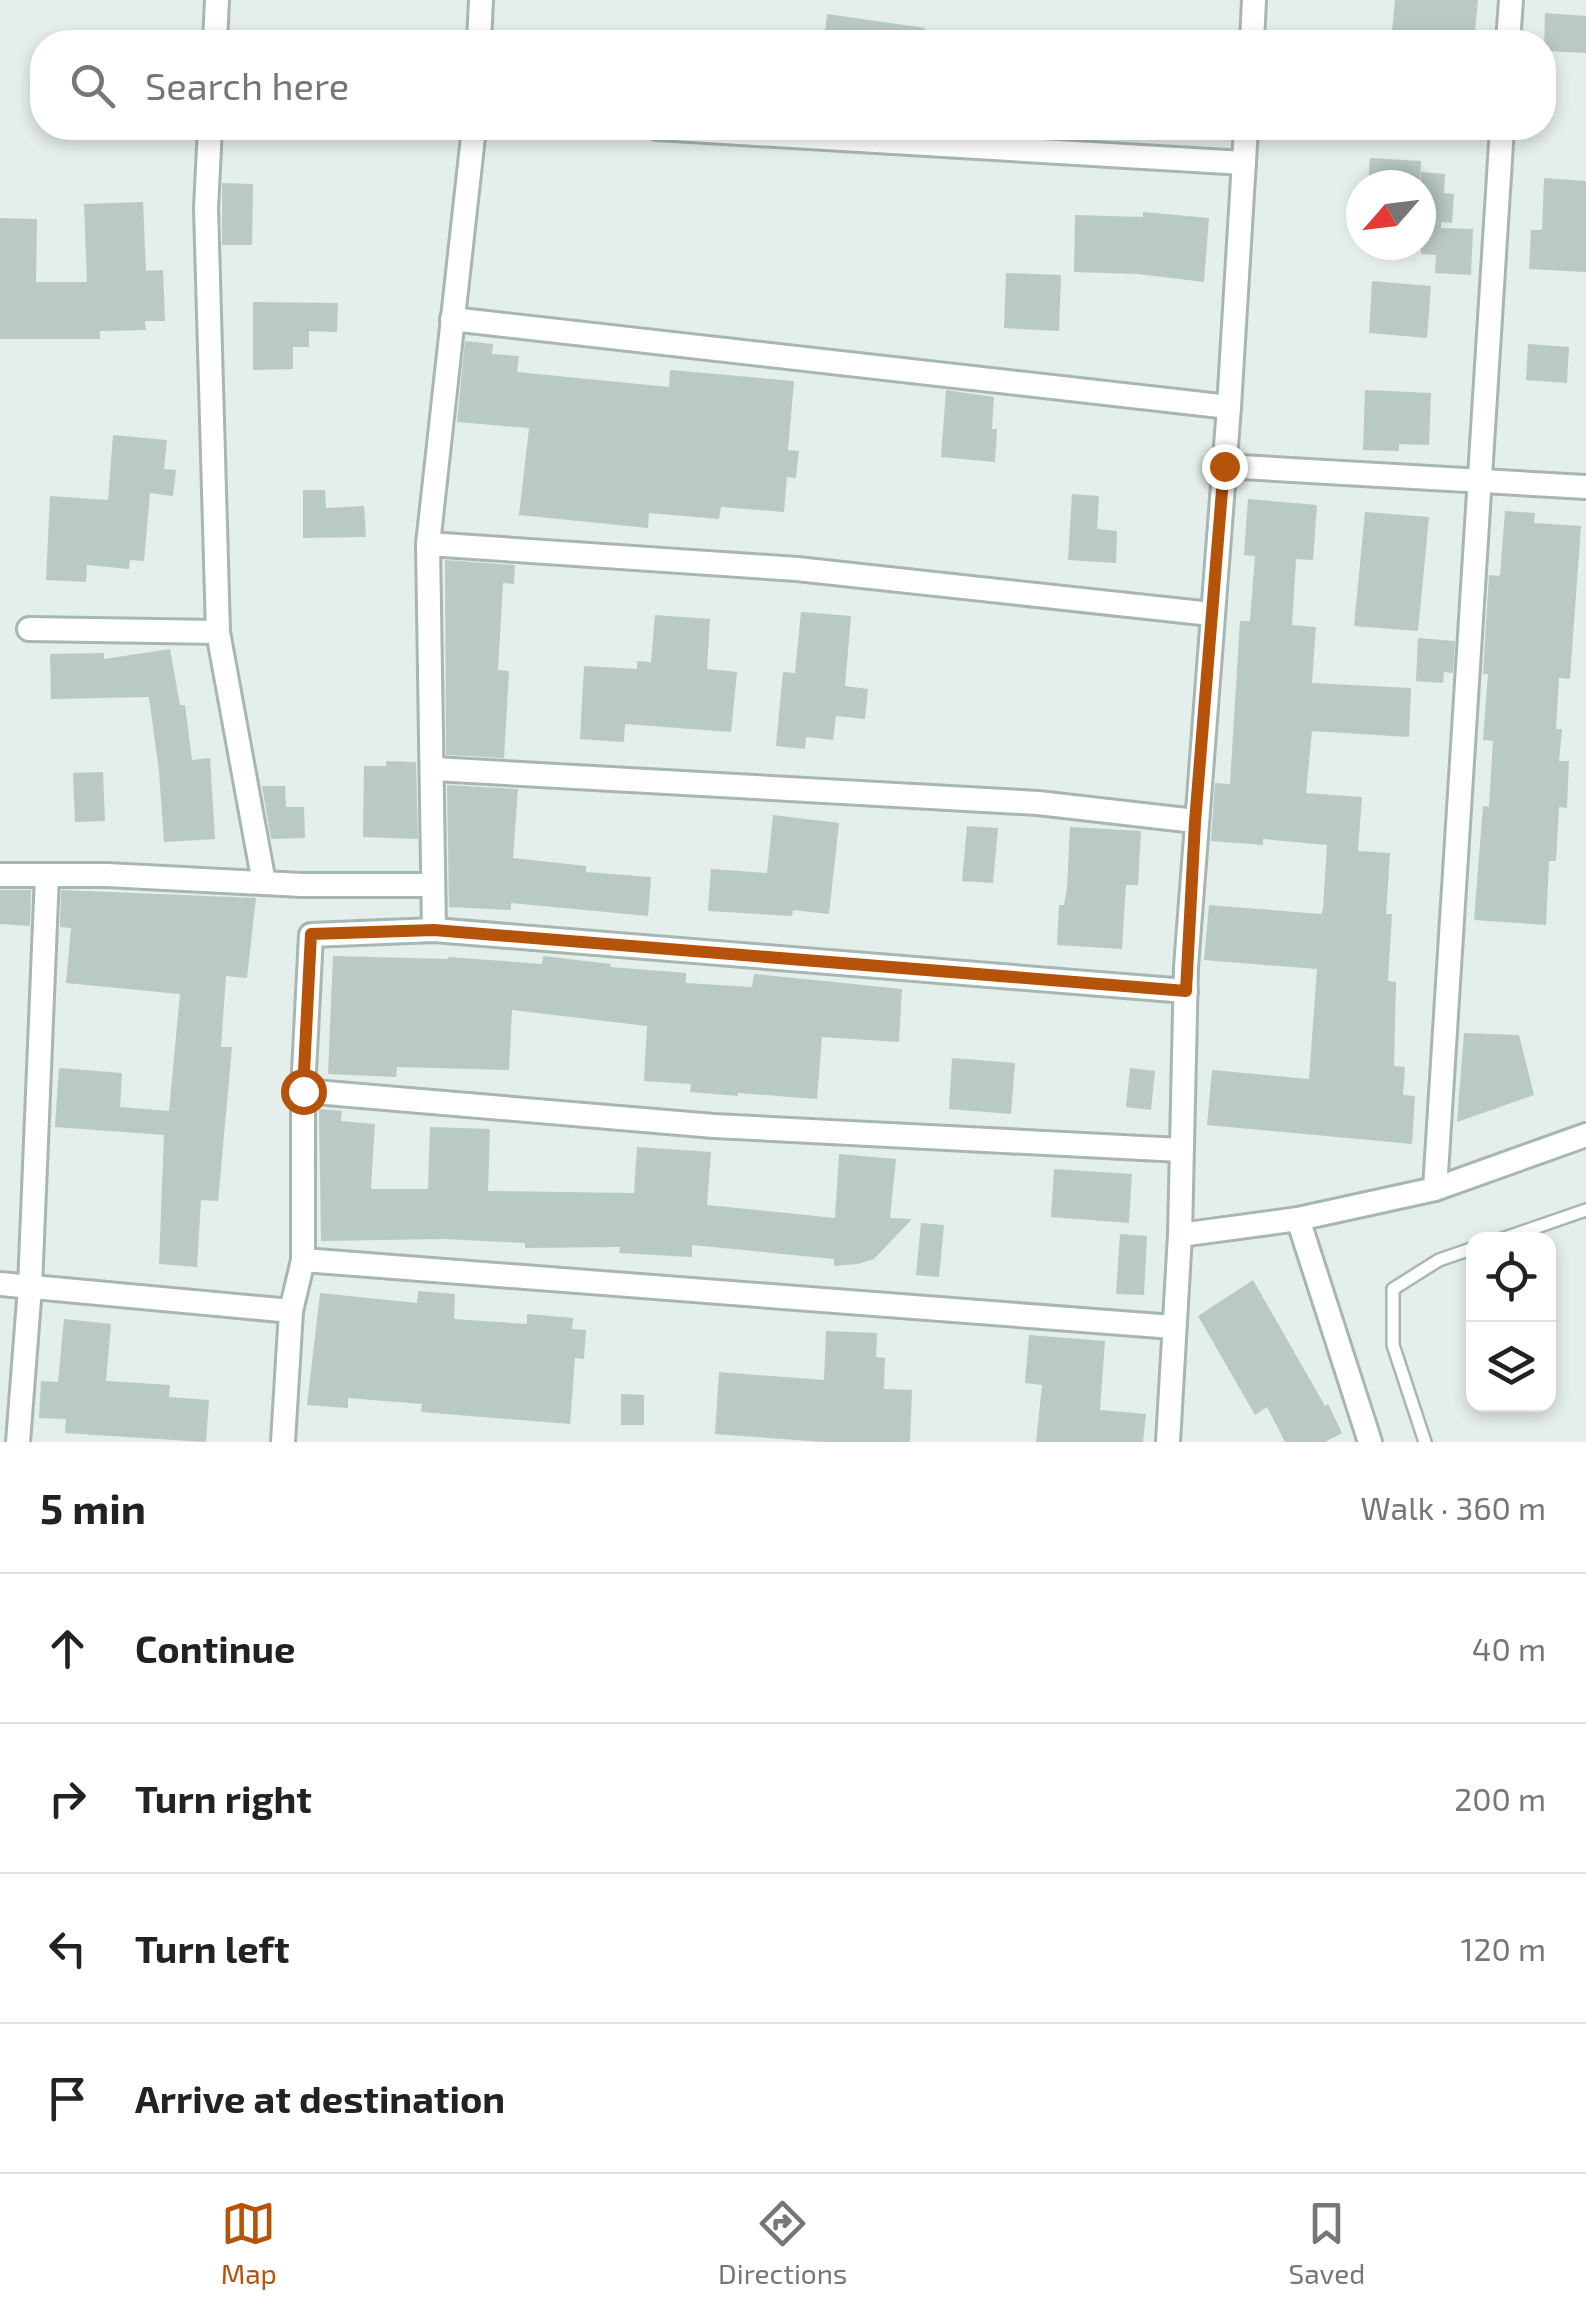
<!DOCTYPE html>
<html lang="en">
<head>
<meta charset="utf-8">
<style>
  body { margin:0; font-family:"Exo 2",sans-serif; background:#f2f2f2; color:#222 }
  .controls { position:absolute; right:30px; bottom:30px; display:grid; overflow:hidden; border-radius:20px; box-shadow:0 5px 15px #0003 }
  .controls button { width:90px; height:90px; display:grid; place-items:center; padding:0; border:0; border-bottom:2px solid #e0e0e0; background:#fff; color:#222; font:50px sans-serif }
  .compass { position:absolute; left:1346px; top:170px; width:90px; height:90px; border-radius:50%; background:#fff; box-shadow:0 5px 15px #0003; rotate:242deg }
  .stop { position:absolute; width:30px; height:30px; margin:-22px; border:8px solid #b45309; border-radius:50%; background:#fff }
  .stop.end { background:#b45309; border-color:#fff; box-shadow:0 2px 10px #0008 }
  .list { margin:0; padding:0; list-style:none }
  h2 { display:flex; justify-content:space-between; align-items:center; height:130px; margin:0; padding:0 40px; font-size:42px }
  h2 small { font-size:32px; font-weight:400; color:#767676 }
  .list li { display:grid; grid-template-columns:65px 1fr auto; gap:30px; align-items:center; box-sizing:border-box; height:150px; padding:0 40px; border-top:2px solid #e0e0e0 }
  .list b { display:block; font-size:38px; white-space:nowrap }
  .list em { font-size:32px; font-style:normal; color:#767676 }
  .icon { flex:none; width:55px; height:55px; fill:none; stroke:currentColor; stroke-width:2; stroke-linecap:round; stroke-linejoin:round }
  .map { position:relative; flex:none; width:1586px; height:1442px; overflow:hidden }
  .search { position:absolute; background:#fff; box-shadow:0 5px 15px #0003; left:30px; right:30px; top:30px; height:110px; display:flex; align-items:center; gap:25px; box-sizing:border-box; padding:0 35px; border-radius:40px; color:#767676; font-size:38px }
  .sheet { height:730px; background:#fff }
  nav { display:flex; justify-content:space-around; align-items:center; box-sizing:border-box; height:140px; border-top:2px solid #e0e0e0; background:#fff; font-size:28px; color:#767676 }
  nav a { display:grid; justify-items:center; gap:5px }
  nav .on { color:#b45309 }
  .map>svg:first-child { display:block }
  .building { fill:#b9c9c4 }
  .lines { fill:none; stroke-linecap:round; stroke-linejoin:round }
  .service-casing { stroke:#a6b7b3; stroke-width:16 }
  .minor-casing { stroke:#a6b7b3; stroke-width:28 }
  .service { stroke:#fff; stroke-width:11 }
  .minor { stroke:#fff; stroke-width:22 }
  .route { stroke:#b45309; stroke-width:12 }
</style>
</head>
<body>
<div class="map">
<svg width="1586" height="1442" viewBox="0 0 1586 1442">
  <rect width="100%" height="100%" fill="#e4eeeb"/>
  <!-- building -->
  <g class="building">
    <polygon points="1395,0 1478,0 1474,42 1391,42"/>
    <polygon points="1545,13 1586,16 1586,53 1544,51"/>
    <polygon points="827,14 925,28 924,42 824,42"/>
    <polygon points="1370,158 1421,161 1420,185 1368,185"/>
    <polygon points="1421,172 1445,174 1444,193 1454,194 1452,223 1441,222 1441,228 1473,229 1471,275 1435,273 1436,255 1421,254"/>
    <polygon points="1544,178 1586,181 1586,272 1529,269 1531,230 1542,230"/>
    <polygon points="222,183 253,184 252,245 222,245"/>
    <polygon points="143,202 146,271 163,270 165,321 145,321 146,330 100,331 100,339 0,339 0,218 37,219 36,282 87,282 84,204"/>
    <polygon points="1143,212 1209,218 1204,282 1138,274 1074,272 1075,215 1143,217"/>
    <polygon points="1006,273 1061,275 1059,331 1004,328"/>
    <polygon points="1372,281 1431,286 1427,338 1369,333"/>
    <polygon points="253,302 338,303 337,332 309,331 309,347 293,347 293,369 253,370"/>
    <polygon points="465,341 493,344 492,354 519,356 517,372 669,387 670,370 794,381 788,450 799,451 796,478 787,477 784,512 721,507 719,519 649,513 648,528 519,515 529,428 457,422"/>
    <polygon points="1528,344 1569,347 1567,383 1526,380"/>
    <polygon points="946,390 994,397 992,429 997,429 995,462 941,457"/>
    <polygon points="1365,390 1431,393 1429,445 1399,444 1399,451 1363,450"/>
    <polygon points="113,435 167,440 164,469 176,470 173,496 150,493 144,561 130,560 129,569 87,565 86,582 46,580 50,496 108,500"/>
    <polygon points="303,490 325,490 326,508 364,506 366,537 303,538"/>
    <polygon points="1072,494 1099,496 1097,529 1117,531 1116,563 1068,560"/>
    <polygon points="1248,499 1317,505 1313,560 1296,559 1292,625 1316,627 1312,683 1411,688 1409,737 1312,731 1306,793 1362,797 1358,851 1390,853 1386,914 1392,914 1388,981 1396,982 1394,1066 1405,1067 1403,1095 1415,1096 1412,1144 1207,1125 1212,1070 1309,1079 1317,969 1204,960 1209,905 1321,914 1323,909 1327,845 1263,839 1263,845 1211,841 1215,783 1230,784 1240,621 1250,621 1255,556 1244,555"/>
    <polygon points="1505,511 1535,513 1534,523 1581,526 1570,679 1559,678 1556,729 1562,729 1559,761 1569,761 1567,808 1559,807 1556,861 1549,861 1546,925 1474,920 1483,806 1489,807 1493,741 1483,740 1488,674 1483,674 1489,575 1500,576"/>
    <polygon points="1365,512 1429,517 1418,631 1354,626"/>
    <polygon points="445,560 515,565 514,584 503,583 498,670 509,671 504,758 446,755"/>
    <polygon points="801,612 851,616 845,686 868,689 865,719 836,716 833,740 806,737 805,749 776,746 783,672 795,673"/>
    <polygon points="655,615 710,619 707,669 737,672 731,732 625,724 624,742 580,739 584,666 637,669 637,661 651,662"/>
    <polygon points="1418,638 1455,641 1453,673 1444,672 1443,683 1416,681"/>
    <polygon points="170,649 180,705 185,705 192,760 210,758 215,839 164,842 159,771 149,697 51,699 50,654 104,653 104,659"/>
    <polygon points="386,761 416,762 418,839 363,837 364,766 386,766"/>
    <polygon points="103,772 105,821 75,822 73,773"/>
    <polygon points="447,785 518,789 513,858 586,866 586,872 651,877 648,916 511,903 511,910 449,907"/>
    <polygon points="262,786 285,786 286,807 304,807 305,838 271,839"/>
    <polygon points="773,815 839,823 829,914 793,910 792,916 708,911 711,869 767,873"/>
    <polygon points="967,826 998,828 993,883 962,881"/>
    <polygon points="1070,827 1141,831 1138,885 1126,885 1122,949 1057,945 1059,905 1064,905 1067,888"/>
    <polygon points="0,890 31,890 30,926 0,924"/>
    <polygon points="61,890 256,898 247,978 226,976 221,1047 232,1047 218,1201 201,1200 197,1267 159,1264 164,1135 55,1127 59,1068 122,1073 120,1107 169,1111 180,994 66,983 71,928 60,927"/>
    <polygon points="333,956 448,959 448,957 542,964 543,956 611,964 610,967 686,973 686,983 752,987 754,974 902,989 899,1042 822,1037 817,1099 738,1093 738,1096 690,1092 691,1084 644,1081 647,1026 512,1010 509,1070 397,1067 396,1077 328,1074"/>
    <polygon points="1464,1033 1519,1035 1534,1095 1457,1122"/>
    <polygon points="952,1058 1015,1063 1011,1114 949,1109"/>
    <polygon points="1130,1068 1155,1071 1151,1110 1126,1107"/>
    <polygon points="319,1109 342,1111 341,1121 375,1124 371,1189 428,1189 430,1127 490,1129 488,1191 634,1193 637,1147 711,1152 707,1205 835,1218 839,1154 896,1159 890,1218 912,1219 874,1259 858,1264 834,1266 834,1259 692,1245 692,1257 619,1253 620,1247 525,1248 525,1243 444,1239 321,1241"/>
    <polygon points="1054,1169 1132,1174 1129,1223 1051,1217"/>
    <polygon points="921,1223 944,1225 939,1277 916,1275"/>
    <polygon points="1120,1234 1147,1236 1144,1295 1116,1294"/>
    <polygon points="1253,1280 1325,1406 1328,1404 1342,1433 1325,1442 1285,1442 1267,1407 1255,1415 1198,1316"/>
    <polygon points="418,1291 455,1294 454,1319 527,1324 527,1314 573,1318 572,1329 586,1330 584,1359 575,1358 570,1424 421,1412 422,1404 348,1398 348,1408 307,1405 320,1293 417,1303"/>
    <polygon points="64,1319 111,1324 106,1381 170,1385 169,1397 209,1400 206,1442 65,1433 66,1419 39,1418 41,1381 58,1382"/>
    <polygon points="826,1331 877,1333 876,1357 885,1358 884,1389 912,1390 910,1442 825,1442 715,1434 719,1372 824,1380"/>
    <polygon points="1029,1335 1105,1341 1100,1410 1146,1414 1143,1442 1036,1442 1042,1385 1025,1383"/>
    <polygon points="621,1394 644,1395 644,1425 621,1425"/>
  </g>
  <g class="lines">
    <!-- service casing -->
    <g class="service-casing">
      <g id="service">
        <polyline points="1499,1240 1586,1210"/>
        <polyline points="1425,1442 1393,1345 1393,1289 1439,1260 1474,1248"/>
      </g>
    </g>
    <!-- minor casing -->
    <g class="minor-casing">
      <g id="minor">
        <polyline points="215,42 217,0"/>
        <polyline points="479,42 481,0"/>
        <polyline points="1252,42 1254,0"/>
        <polyline points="1508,42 1511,0"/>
        <polyline points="210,128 206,208 218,632 264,883"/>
        <polyline points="657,128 1244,163"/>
        <polyline points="452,319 1229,407"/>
        <polyline points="1224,466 1586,487"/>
        <polyline points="428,544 797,569 1211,614"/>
        <polyline points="29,629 218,632"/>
        <polyline points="434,769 1038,803 1195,821"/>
        <polyline points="0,875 107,875 301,885 432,885"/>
        <polyline points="434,930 428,544 474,128"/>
        <polyline points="303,1091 714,1126 1181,1150"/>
        <polyline points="1435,1189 1502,128"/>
        <polyline points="1298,1219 1370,1442"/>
        <polyline points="1180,1235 1298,1219 1435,1189 1586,1135"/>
        <polyline points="303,1260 1173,1327"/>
        <polyline points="0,1284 291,1311"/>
        <polyline points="18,1442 30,1287 47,875"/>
        <polyline points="283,1442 291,1311 303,1260 303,1091 311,935 434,930 1186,991"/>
        <polyline points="1168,1442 1180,1235 1186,967 1229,407 1246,128"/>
      </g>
    </g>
    <!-- service -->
    <use href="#service" class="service"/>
    <!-- minor -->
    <use href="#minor" class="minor"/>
  </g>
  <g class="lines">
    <!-- route -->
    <polyline class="route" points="303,1091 311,934 434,930 1186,991 1195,822 1224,466"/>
  </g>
</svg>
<div class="controls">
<button><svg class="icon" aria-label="locate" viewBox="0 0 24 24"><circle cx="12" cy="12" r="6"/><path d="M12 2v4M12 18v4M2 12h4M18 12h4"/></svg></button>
<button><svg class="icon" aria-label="layers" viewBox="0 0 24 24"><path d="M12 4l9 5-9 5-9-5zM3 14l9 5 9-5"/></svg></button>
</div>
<svg class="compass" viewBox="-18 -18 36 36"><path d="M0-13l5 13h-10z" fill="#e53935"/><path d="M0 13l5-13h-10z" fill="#767676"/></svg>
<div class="stop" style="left:303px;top:1091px"></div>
<div class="stop end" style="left:1224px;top:466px"></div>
<div class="search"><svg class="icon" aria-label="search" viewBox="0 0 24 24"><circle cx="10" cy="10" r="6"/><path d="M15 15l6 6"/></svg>Search here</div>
</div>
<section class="sheet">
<h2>5 min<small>Walk · 360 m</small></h2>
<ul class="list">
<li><svg class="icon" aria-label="ahead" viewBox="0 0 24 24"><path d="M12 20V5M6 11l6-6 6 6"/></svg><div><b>Continue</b></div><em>40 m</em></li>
<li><svg class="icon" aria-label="right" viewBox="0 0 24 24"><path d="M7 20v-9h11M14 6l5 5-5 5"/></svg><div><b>Turn right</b></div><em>200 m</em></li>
<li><svg class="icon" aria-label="left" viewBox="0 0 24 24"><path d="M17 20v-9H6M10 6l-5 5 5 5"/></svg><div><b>Turn left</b></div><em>120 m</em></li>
<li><svg class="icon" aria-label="arrive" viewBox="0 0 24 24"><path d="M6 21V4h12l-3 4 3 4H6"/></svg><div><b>Arrive at destination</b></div></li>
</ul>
</section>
<nav>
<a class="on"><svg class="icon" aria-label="map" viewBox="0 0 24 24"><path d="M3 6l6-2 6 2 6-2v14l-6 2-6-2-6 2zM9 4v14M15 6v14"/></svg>Map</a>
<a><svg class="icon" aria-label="directions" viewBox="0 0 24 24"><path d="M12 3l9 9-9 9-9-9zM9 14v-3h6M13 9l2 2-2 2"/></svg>Directions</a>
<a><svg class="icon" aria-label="saved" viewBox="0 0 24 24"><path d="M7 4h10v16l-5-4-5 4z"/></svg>Saved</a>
</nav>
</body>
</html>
